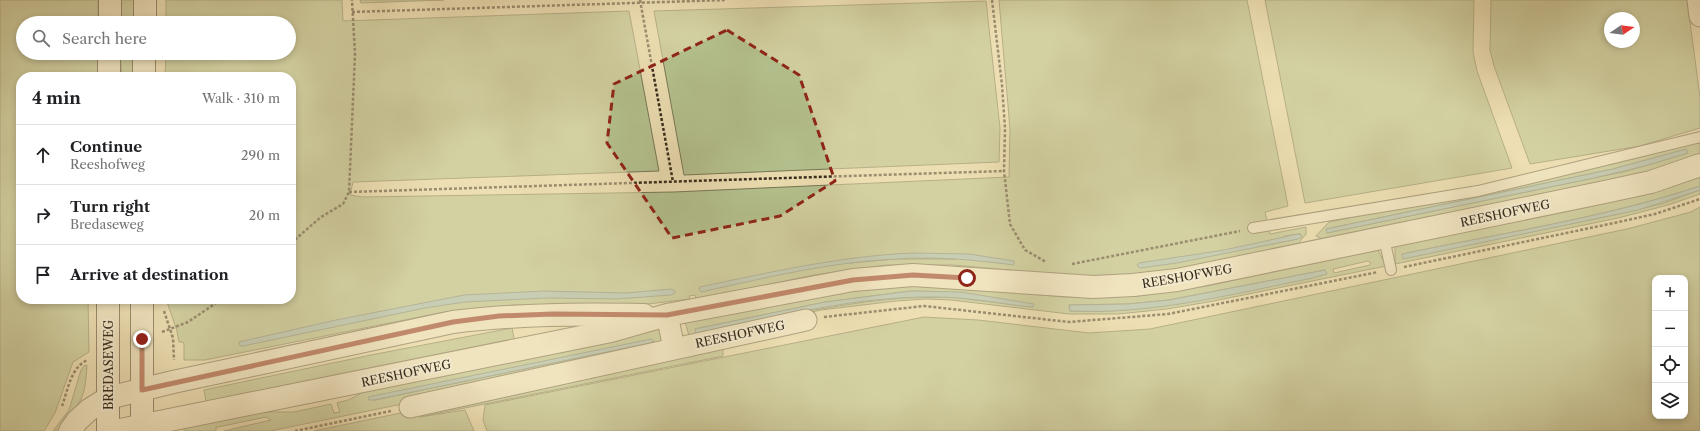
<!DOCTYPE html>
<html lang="en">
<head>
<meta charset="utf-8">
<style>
  body { margin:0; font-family:"Libre Caslon Text",serif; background:#f2f2f2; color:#202124 }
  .controls { position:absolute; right:12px; bottom:12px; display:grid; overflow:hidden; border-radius:8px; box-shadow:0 2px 6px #0003 }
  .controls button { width:36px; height:36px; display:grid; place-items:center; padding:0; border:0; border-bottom:1px solid #e0e0e0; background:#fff; color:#202124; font:20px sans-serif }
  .compass { position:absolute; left:1604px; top:12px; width:36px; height:36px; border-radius:50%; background:#fff; box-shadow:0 2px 6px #0003; rotate:77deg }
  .stop { position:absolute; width:12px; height:12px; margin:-9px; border:3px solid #8f2418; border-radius:50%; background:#fff }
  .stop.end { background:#8f2418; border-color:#fff; box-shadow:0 1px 4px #0008 }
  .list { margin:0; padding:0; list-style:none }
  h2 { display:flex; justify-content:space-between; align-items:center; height:52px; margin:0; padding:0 16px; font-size:17px }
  h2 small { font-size:13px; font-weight:400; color:#757577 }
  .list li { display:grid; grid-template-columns:26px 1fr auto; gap:12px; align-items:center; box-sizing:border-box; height:60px; padding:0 16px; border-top:1px solid #e0e0e0 }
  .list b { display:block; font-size:15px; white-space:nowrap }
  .list p { margin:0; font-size:13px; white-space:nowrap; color:#757577 }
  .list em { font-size:13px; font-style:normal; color:#757577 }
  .icon { flex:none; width:22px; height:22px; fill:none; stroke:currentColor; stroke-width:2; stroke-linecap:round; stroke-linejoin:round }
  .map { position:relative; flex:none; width:1700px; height:431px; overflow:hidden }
  .search { position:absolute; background:#fff; box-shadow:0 2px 6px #0003; left:16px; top:16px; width:280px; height:44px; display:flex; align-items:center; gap:10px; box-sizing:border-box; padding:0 14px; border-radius:22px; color:#757577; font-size:15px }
  .panel { position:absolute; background:#fff; box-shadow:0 2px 6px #0003; left:16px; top:72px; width:280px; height:232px; border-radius:16px }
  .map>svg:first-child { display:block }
  .green { fill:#b4c28f; stroke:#767756; fill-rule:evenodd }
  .water { fill:#9cbab5; stroke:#748178 }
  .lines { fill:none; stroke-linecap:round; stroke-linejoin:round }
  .service-casing { stroke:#655942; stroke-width:12 }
  .minor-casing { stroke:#655942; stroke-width:23 }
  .tertiary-casing { stroke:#655942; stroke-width:24 }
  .secondary-casing { stroke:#382c1d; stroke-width:24 }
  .path { stroke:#382c1d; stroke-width:2.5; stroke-dasharray:3 2; stroke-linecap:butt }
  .service { stroke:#f3eace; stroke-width:10 }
  .minor { stroke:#f3eace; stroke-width:21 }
  .tertiary { stroke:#f3eace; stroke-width:22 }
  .secondary { stroke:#f3eace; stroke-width:22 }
  .route { stroke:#8f2418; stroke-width:5 }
  .marked { fill:none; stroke:#8f2418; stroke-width:3; stroke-dasharray:8 5; stroke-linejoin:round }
  .labels { text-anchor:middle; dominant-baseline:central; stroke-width:4; stroke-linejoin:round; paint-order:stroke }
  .street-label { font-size:12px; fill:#382c1d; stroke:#f3eace }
</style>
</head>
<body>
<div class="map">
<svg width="1700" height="431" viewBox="0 0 1700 431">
  <rect width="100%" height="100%" fill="#eddfb3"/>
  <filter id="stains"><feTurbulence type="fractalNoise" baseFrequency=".005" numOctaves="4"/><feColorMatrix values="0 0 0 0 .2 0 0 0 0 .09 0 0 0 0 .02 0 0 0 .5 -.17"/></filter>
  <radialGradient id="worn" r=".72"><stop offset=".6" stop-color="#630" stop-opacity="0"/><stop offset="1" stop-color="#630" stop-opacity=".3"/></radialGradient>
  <!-- green -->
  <g class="green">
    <polygon points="0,0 98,0 98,23 23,23 23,53 98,53 98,77 21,77 21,299 88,299 89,352 73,362 55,413 44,431 0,431"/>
    <polygon points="118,0 134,0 133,23 118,23"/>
    <path d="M166,0h176l1,21 286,-10 30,160 -306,11 -3,13 12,2 312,-5 335,-15 1,-48 -11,-129h248l41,206 -23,6 5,22 36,-7v7l-9,11 -131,26 -29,3 -49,3 -135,-12h-67l-72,10 -107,22 -11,1 -1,-3 -6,1 1,3 -68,8 -108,-2 -70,7 -239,48h-21v-16l-1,-2h-4l-2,-11 -11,-32h125v-222h-126l1,-24h123v-30h-123zM1298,234h3l-3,5 -26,5 13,-8zM876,257l80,2h-60l-46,4z"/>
    <polygon points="360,0 444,0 361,3"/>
    <polygon points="1265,0 1474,0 1473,52 1477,71 1512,168 1305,203"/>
    <path d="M1491,0h196l13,97v31l-60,18 -110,18 -36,-98 -4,-16zM1610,18h24v24h-24z"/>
    <polygon points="986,1 1000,128 999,162 684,175 654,11"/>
    <polygon points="120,53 133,53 133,77 122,77"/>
    <path d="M1700,139v15l-51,18 -326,67 -7,-3 13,-14 279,-57 33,-8zM1686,149l1,4 -64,19 -296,61 -1,-4 287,-60z"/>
    <path d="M1700,177v9c-96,32 -198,47 -297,68v4l211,-43 47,-11 39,-14v4l-32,11 -50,13 -223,46v-18l209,-43 60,-14z"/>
    <path d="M1700,207v224h-1213l-4,-11 2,-15 439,-88 54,3 111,13 61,-4 477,-100 64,-17zM1655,278h30v138h-30z"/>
    <path d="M1378,250l8,16 -172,35 -47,8 -49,5h-49l-118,-14 -25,-1 -30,2 -75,9 -131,29 -5,-17 167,-31 36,-4 34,-1 68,4 73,7 76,-1 68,-10zM1368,261l3,2 -1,2 -36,8 -1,-4zM1325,270c-84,21 -167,45 -255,41l-1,-6 59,-1 41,-4zM911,291c45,0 79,7 122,16l-83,-10 -46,1 -40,4 -169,27 130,-27z"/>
    <polygon points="512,328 515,343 207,407 204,390 371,355"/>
    <path d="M656,329l6,3v9l-245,60 -147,30h-46l47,-11 -5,-3 -48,10h-2v4h-32v-4l70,-15h40l37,-8 3,9 6,-1 -3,-9 11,-3 27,-14zM654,341l-4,2 -276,57z"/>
    <polygon points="723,346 723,356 420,417 465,410 474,431 314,431"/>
    <path d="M87,365c-2,40 -8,37 -31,66h-3l16,-21 12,-40 3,-4z"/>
  </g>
  <!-- water -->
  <g class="water">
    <polygon points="1686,149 1688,153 1645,166 1594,178 1327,233 1326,229 1613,169"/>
    <path d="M1700,186v4l-62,20 -235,49 -1,-5c100,-21 202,-36 298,-68z"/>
    <polygon points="1298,234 1301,235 1302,237 1298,239 1177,263 1140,268 1137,265 1139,263 1224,250"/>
    <path d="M913,253l56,1 45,7v4c-39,-5 -79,-9 -118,-6 -66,3 -131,19 -195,33l-2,-3 1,-2c71,-15 141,-31 213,-34z"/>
    <path d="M1325,270l2,4 -14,4c-80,16 -161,37 -243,33l-1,-6 59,-1 41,-4z"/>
    <polygon points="671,289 675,291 675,293 671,295 617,299 547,298 465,302 425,308 243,346 240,346 239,342 336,320 464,295 544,291 626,293"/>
    <path d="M911,291l50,1 73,12 -1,3 -12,-1c-29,-4 -58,-9 -87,-9 -80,-1 -160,21 -238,37l-1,-5 130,-27z"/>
    <polygon points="651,339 654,341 650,343 374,400 369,400 368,397"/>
  </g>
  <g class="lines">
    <!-- service casing -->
    <g class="service-casing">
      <g id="service">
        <polyline points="1253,228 1478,191 1700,137"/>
        <polyline points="1384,238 1391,270"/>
      </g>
    </g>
    <!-- minor casing -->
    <g class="minor-casing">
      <g id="minor">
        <polyline points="1698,0 1700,16"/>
        <polyline points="667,315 674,348"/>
        <polyline points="410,407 806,320"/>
      </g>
    </g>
    <!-- tertiary casing -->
    <g class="tertiary-casing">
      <g id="tertiary">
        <path d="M70,431l7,-10 12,-11 19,-12 65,-16 280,-60c64,-8 127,-8 191,-7"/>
        <polyline points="115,431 611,331 667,315 853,280 913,275 1093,287 1133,285 1177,280 1600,193 1651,182 1700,165"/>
      </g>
    </g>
    <!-- secondary casing -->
    <g class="secondary-casing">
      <g id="secondary">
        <polyline points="110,23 110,0"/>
        <polyline points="145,23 145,0"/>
        <polyline points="109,77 109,53"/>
        <polyline points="144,77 144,53"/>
        <polyline points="108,431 108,299"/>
        <polyline points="142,431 142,299"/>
      </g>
    </g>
    <!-- path -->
    <g class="path">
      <polyline points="640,0 673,182"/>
      <polyline points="992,0 1002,85 1005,128 1004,171 1010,224 1025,250 1046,262"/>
      <polyline points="352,12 726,0"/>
      <polyline points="349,192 1004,171"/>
      <polyline points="291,243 321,217 343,204 349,192 355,54 352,0"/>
      <polyline points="1072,264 1240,231"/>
      <polyline points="1404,267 1614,223 1655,214 1700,199"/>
      <polyline points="164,311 173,338 174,360"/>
      <polyline points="824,317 924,306 1069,322 1168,314 1378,272"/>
      <polyline points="162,332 188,322 222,299"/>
      <path d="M62,406c6,-16 9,-40 26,-46"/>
      <polyline points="295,431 391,411"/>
    </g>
    <!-- service -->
    <use href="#service" class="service"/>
    <!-- minor -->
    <use href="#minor" class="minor"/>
    <!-- tertiary -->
    <use href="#tertiary" class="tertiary"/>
    <!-- secondary -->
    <use href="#secondary" class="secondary"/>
  </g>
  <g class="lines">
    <!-- route -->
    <polyline class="route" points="142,339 142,390 453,322 499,316 553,314 667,315 853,280 913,275 967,278"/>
  </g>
  <!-- marked area -->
  <path d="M0 0H1700V431H0ZM727,30l72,45 36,106 -55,35 -108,22 -65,-95 7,-59z" fill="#eddfb3" fill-opacity=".55" fill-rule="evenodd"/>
  <path class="marked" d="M727,30l72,45 36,106 -55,35 -108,22 -65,-95 7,-59z"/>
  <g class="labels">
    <!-- street labels -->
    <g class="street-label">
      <text transform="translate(1505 213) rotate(-12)">REESHOFWEG</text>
      <text transform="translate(1187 276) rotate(-10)">REESHOFWEG</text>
      <text transform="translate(740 334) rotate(-12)">REESHOFWEG</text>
      <text transform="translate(108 365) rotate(-90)">BREDASEWEG</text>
      <text transform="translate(406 373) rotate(-12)">REESHOFWEG</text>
    </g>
  </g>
  <rect width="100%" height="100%" filter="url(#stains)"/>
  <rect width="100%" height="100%" fill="url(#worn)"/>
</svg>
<div class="controls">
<button>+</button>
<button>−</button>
<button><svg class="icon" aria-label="locate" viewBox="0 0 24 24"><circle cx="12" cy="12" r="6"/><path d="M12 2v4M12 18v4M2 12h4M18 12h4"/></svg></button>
<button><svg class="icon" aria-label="layers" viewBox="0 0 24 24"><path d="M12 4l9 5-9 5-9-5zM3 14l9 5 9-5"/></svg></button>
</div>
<svg class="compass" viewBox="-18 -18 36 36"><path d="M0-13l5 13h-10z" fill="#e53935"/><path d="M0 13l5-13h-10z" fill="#757577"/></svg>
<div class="stop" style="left:967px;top:278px"></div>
<div class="stop end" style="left:142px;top:339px"></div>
<div class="search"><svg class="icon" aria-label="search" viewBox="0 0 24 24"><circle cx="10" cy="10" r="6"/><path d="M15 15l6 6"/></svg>Search here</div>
<section class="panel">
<h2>4 min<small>Walk · 310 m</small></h2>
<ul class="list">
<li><svg class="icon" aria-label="ahead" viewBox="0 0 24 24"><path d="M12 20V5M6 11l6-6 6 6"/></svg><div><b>Continue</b><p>Reeshofweg</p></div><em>290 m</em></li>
<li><svg class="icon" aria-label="right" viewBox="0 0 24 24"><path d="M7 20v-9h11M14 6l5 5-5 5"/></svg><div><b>Turn right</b><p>Bredaseweg</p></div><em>20 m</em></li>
<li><svg class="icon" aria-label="arrive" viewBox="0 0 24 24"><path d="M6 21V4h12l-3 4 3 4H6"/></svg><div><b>Arrive at destination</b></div></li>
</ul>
</section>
</div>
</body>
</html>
